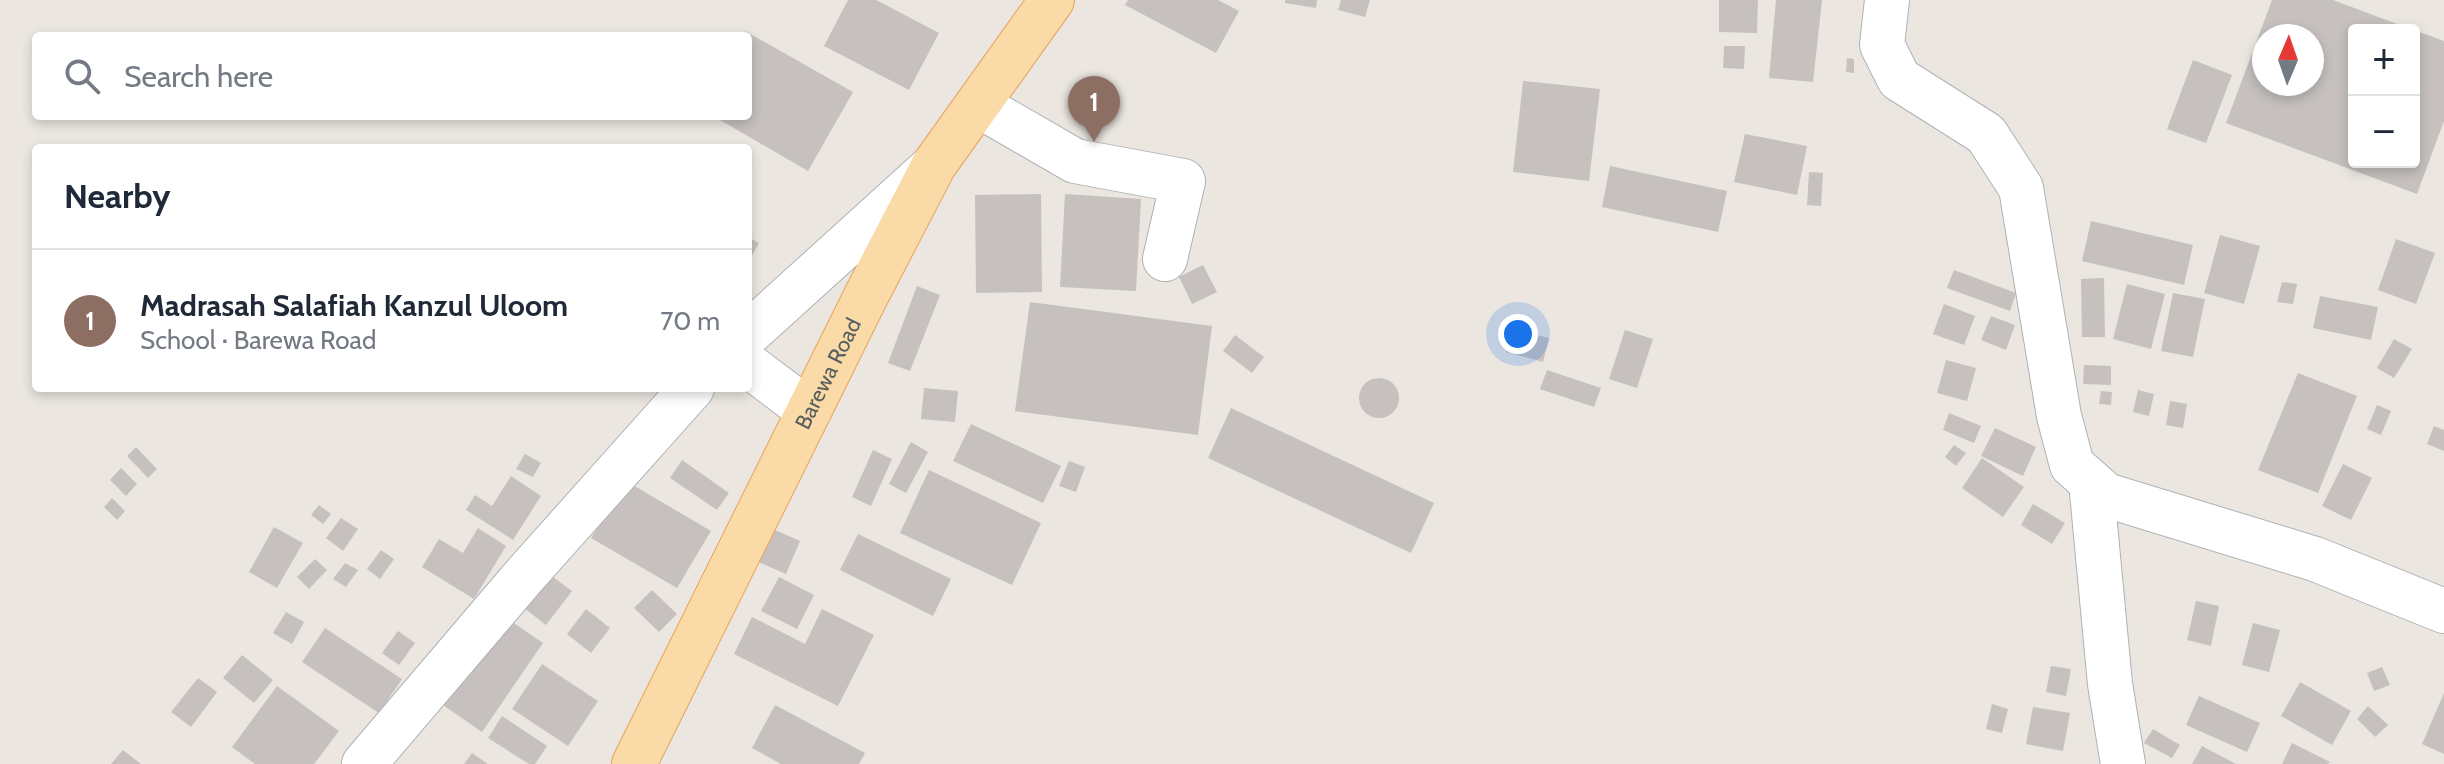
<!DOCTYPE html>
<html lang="en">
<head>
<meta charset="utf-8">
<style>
  body { margin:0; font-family:Cabin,sans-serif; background:#f2f2f3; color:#1f2937 }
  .controls { position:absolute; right:24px; top:24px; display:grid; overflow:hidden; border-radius:8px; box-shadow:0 4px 12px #0003 }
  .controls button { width:72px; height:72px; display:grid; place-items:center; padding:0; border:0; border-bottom:2px solid #e0e1e3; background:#fff; color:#1f2937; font:40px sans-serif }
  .compass { position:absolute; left:2252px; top:24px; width:72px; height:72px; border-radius:50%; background:#fff; box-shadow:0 4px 12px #0003; rotate:2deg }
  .you { position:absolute; left:1518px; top:334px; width:28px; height:28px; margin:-20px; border:6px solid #fff; border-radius:50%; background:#1a73e8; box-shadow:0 0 0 12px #1a73e833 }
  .badge { display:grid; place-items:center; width:52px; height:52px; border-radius:50%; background:#b45309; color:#fff; font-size:26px; font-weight:700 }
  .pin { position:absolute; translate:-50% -66px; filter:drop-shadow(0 2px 4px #0008) }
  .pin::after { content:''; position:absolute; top:42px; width:28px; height:24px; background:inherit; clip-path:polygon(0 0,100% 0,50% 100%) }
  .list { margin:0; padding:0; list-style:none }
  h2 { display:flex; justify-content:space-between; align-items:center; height:104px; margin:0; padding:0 32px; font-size:34px }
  h2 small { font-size:26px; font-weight:400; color:#747a83 }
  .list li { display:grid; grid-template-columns:52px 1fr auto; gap:24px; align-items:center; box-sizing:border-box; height:144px; padding:0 32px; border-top:2px solid #e0e1e3 }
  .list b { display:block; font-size:30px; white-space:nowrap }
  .list p { margin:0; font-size:26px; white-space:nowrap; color:#747a83 }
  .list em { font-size:26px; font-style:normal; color:#747a83 }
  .icon { flex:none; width:44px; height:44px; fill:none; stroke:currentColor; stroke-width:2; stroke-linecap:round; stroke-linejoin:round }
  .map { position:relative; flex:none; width:2444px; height:764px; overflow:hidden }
  .search { position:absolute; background:#fff; box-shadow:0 4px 12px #0003; left:32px; top:32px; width:720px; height:88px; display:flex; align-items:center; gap:20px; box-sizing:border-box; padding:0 28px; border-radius:8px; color:#747a83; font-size:30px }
  .panel { position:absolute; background:#fff; box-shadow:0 4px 12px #0003; left:32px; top:144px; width:720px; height:248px; border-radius:8px }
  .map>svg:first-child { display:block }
  .building { fill:#c6c1be; fill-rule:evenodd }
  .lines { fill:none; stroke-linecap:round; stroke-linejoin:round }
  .minor-casing { stroke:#aeb2b5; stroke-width:46 }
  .major-casing { stroke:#e8a25c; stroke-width:46 }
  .minor { stroke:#fff; stroke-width:44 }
  .major { stroke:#fadaa6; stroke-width:44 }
  .labels { text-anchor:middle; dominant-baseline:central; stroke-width:6; stroke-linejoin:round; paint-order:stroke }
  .street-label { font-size:22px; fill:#595e60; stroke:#fff }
</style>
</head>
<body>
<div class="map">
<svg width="2444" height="764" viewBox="0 0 2444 764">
  <rect width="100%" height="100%" fill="#ebe6e0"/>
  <!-- building -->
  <g class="building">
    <polygon points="848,0 876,0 939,33 909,90 824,46"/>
    <polygon points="1128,0 1218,0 1239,11 1216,53 1125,5"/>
    <polygon points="1285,0 1317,0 1316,8 1285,3"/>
    <polygon points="1341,0 1370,0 1365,17 1338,10"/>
    <polygon points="1719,0 1758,0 1757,33 1719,32"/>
    <polygon points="1776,0 1822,0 1813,82 1769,78"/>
    <path d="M2272,0h61l80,30h-59v132h60v-132l30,11v80l-27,73 -191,-71zM2264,36h48v48h-48z"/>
    <polygon points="745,31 853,92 808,171 713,116 748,116 748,36 742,36"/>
    <polygon points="1724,46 1745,46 1744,69 1723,68"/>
    <polygon points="1847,58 1854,59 1854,73 1846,72"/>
    <polygon points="2193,60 2232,75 2206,143 2167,129"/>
    <polygon points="1523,81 1600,89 1589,181 1513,172"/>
    <polygon points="1745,134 1807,146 1797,195 1734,182"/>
    <polygon points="1610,166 1727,191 1718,232 1602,207"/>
    <polygon points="1809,172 1823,173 1821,206 1807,205"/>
    <polygon points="1041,194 1042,292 976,293 975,195"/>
    <polygon points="1065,194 1141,199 1136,291 1060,287"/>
    <polygon points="2091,221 2193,245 2184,285 2082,261"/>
    <polygon points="2220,235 2260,246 2244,304 2204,293"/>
    <polygon points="748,237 759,243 748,263"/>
    <polygon points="2396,239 2435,253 2416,304 2378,290"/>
    <polygon points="1203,265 1217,292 1192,304 1179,277"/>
    <polygon points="1954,270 2016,293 2010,311 1947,288"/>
    <polygon points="2104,278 2105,337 2082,337 2081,279"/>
    <polygon points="2282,282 2297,284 2293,304 2277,302"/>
    <polygon points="2127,284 2165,294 2151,349 2113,339"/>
    <polygon points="917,286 940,295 910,371 888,363"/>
    <polygon points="2173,293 2205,299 2193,357 2161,351"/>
    <polygon points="2320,296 2378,307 2371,340 2313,328"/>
    <polygon points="1030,302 1212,326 1198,435 1015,411"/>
    <polygon points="1944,304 1975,316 1964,345 1933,334"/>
    <polygon points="1991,316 2015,325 2006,350 1981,340"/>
    <polygon points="1512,329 1549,338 1543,362 1506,352"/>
    <polygon points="1625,330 1653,339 1637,388 1609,379"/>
    <polygon points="1235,335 1264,357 1252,373 1223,351"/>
    <polygon points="2394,339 2412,349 2394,378 2377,368"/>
    <polygon points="1946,360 1976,368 1967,401 1937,393"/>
    <polygon points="2084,365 2111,366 2111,385 2083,384"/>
    <polygon points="1547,370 1601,388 1594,407 1540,389"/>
    <polygon points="2298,373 2357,396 2318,493 2258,470"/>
    <circle cx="1379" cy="398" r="20"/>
    <polygon points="924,388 958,391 955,422 921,419"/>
    <polygon points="2138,390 2154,394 2149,416 2133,412"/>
    <polygon points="2101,391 2112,392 2111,405 2099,404"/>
    <polygon points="2170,401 2187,404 2183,428 2166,425"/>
    <polygon points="2377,405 2391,411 2381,435 2367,429"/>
    <polygon points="1231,408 1434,503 1411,553 1208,458"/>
    <polygon points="1949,413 1981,426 1974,443 1943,430"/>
    <polygon points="971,424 1061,466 1043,503 953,461"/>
    <polygon points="2434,426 2444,430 2444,451 2427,444"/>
    <polygon points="1995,428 2036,447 2023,476 1981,456"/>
    <polygon points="911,442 928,452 906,493 889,484"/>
    <polygon points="1954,445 1966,453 1956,466 1945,457"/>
    <polygon points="136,447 157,469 148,478 127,456"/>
    <polygon points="873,450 892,459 871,506 852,497"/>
    <polygon points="525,454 541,463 533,477 516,469"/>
    <polygon points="1982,458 2024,487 2003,517 1962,488"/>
    <polygon points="682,460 729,493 717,510 670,478"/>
    <polygon points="1069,461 1085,467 1076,492 1059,486"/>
    <polygon points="2343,464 2372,478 2351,520 2322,506"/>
    <polygon points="121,468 137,484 126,496 110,480"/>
    <polygon points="929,470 1041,523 1012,585 900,533"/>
    <polygon points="511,476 541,496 513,540 466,510 475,495 492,506"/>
    <polygon points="626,481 711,531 677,588 591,538"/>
    <polygon points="112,498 125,511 117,520 104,507"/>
    <polygon points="2033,504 2065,523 2052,544 2021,525"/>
    <polygon points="319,505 331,514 323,524 311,515"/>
    <polygon points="341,518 358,529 343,551 326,538"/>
    <polygon points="274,527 303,543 277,588 249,572"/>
    <polygon points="768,527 800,541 786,574 754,560"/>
    <polygon points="478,528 506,546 474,599 422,567 439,539 463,553"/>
    <polygon points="858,534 951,579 933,616 840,570"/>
    <polygon points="381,550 394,559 380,579 367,569"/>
    <polygon points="315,559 327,570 309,589 297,577"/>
    <polygon points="345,563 358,570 346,587 333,579"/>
    <polygon points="549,574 572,591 546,625 524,608"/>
    <polygon points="779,577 814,595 797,629 761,611"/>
    <polygon points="652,590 677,614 659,632 634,608"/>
    <polygon points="2196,601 2219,606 2211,646 2187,640"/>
    <polygon points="586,609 610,628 591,653 567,634"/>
    <polygon points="822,609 874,635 838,706 734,654 752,617 805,644"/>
    <polygon points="286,612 304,622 292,644 273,633"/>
    <polygon points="505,617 543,643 482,732 443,705"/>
    <polygon points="2253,623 2280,630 2269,672 2242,665"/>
    <polygon points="325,628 402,679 379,713 302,662"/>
    <polygon points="398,631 415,643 399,665 382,653"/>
    <polygon points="242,655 273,680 254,703 223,678"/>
    <polygon points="542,664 598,701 568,746 512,709"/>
    <polygon points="2051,666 2071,669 2066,696 2046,692"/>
    <polygon points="2382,667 2390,685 2374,691 2367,673"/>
    <polygon points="198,678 217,692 191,727 171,712"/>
    <polygon points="2300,682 2351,711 2332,745 2281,716"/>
    <polygon points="277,686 339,731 314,764 255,764 232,747"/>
    <polygon points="2444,693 2444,754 2422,744"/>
    <polygon points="2199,696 2260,723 2247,752 2186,725"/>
    <polygon points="1992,704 2008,709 2002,733 1986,729"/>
    <polygon points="775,705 865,753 859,764 781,764 752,748"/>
    <polygon points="2368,706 2388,725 2375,737 2357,719"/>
    <polygon points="2033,707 2070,713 2063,751 2026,744"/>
    <polygon points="502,716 547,746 535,764 529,764 488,738"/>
    <polygon points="2153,729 2180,745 2172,758 2144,743"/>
    <polygon points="2292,743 2330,762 2328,764 2282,764"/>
    <polygon points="2202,746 2236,764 2192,764"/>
    <polygon points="123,750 141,764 111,764"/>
    <polygon points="472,753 488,764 464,764"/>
  </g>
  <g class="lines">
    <!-- minor casing -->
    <g class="minor-casing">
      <g id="minor">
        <polyline points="1887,0 1882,45 1899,79 1986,134 2021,188 2059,416 2072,465 2106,495 2315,559 2444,611"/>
        <polyline points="978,105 1075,161 1183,181 1165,259"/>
        <polyline points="748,334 930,169"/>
        <polyline points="748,365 809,411"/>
        <polyline points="2091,482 2110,684 2123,764"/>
        <polyline points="364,764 525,575 692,388"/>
      </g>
    </g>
    <!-- major casing -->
    <g class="major-casing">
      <g id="major">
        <path id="s1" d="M634,764l231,-466 69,-133 118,-165"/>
      </g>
    </g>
    <!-- minor -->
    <use href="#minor" class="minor"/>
    <!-- major -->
    <use href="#major" class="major"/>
  </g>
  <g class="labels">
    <!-- street labels -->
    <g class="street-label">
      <text stroke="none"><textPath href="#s1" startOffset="436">Barewa Road</textPath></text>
    </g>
  </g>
</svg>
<div class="controls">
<button>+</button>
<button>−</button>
</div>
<svg class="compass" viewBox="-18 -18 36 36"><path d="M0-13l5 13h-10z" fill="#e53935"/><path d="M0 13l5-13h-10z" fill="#747a83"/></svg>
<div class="you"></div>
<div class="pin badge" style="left:1094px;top:142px;background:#8d6e63">1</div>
<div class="search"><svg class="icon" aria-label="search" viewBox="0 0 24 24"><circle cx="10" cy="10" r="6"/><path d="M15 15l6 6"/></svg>Search here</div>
<section class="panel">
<h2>Nearby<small></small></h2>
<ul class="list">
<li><span class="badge" style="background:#8d6e63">1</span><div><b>Madrasah Salafiah Kanzul Uloom</b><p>School · Barewa Road</p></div><em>70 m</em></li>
</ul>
</section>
</div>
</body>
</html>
